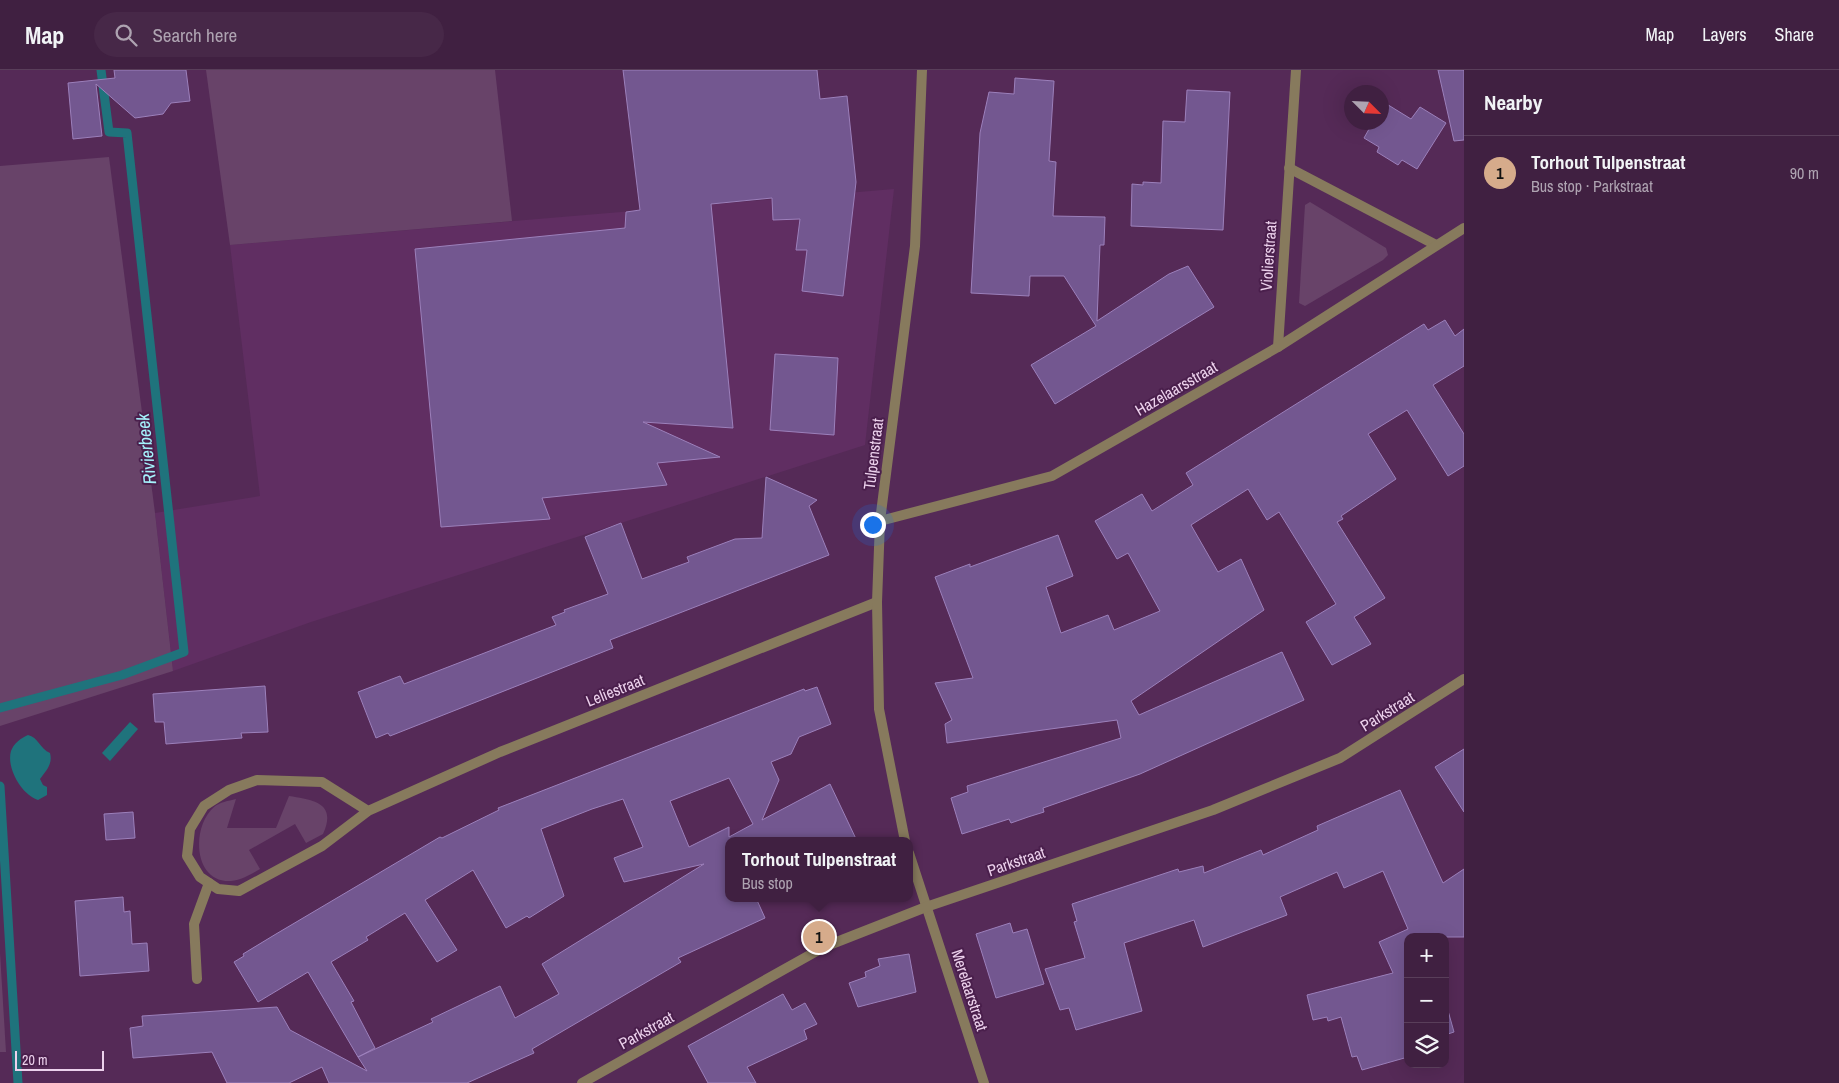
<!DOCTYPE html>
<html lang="en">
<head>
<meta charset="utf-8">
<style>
  body { margin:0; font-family:"Archivo Narrow",sans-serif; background:#472848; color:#f1f3f6 }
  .controls { position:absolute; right:15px; bottom:15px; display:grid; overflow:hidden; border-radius:10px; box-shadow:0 5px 20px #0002 }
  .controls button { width:45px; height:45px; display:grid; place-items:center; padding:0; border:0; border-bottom:1px solid #593e5a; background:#402041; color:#f1f3f6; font:25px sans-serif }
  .compass { position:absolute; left:1344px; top:15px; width:45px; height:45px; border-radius:50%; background:#402041; box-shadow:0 5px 20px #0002; rotate:114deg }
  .scale { position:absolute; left:15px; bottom:12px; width:89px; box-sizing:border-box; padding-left:5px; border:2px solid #ecd1ec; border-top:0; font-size:14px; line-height:18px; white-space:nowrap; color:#ecd1ec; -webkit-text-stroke:4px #4a1f4c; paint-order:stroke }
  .you { position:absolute; left:872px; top:454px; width:18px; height:18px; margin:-12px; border:4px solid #fff; border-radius:50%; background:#1a73e8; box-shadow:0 0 0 8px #1a73e833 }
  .badge { display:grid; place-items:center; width:32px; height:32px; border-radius:50%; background:#d6ab8b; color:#111; font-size:16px; font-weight:700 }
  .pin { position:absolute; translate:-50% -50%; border:2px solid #fff; box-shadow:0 1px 5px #0006 }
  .popup { position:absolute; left:725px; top:767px; width:188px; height:65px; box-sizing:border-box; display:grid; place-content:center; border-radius:10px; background:#402041; filter:drop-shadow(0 1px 4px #0005); font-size:16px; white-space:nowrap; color:#aea3b1 }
  .popup b { font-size:19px; color:#f1f3f6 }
  .popup::after { content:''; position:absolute; left:50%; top:100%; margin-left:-10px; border:10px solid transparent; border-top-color:#402041 }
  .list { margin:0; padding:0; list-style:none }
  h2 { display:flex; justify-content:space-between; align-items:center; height:65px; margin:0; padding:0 20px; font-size:21px }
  h2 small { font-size:16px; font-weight:400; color:#aea3b1 }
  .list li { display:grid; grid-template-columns:32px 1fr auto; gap:15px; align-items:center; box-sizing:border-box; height:75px; padding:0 20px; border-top:1px solid #593e5a }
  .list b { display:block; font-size:19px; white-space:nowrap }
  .list p { margin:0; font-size:16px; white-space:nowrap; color:#aea3b1 }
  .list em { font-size:16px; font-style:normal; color:#aea3b1 }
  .icon { flex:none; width:28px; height:28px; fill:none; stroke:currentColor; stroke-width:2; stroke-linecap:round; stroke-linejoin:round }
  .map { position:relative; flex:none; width:1464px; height:1013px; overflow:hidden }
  header { display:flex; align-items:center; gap:30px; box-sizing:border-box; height:70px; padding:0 25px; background:#402041; border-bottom:1px solid #593e5a }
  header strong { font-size:24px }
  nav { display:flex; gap:28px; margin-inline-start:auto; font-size:18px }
  .search { width:350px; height:45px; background:#472848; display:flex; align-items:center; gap:12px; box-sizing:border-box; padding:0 18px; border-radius:28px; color:#aea3b1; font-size:19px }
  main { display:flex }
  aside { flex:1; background:#402041 }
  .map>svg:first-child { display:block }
  .built { fill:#602e62 }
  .green { fill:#684369 }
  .water { fill:#1f737c }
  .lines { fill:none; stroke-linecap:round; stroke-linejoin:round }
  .stream { stroke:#1f737c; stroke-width:9 }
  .building { fill:#735790; stroke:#9c80bb; fill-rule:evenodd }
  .minor { stroke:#877a5d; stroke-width:10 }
  .labels { text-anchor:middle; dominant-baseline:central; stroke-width:4; stroke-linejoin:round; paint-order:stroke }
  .street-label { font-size:16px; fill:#ecd1ec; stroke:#4a1f4c }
  .water-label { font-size:18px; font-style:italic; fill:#a5f2fc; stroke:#4a1f4c }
</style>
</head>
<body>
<header>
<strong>Map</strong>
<div class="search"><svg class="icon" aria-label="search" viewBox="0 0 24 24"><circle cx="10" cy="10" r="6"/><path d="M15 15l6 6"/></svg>Search here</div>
<nav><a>Map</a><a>Layers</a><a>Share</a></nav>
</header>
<main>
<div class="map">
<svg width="1464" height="1013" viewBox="0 0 1464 1013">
  <rect width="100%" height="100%" fill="#552a57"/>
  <!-- built -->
  <polygon class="built" points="894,119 865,375 311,552 173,601 155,443 260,426 230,175"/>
  <!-- green -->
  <g class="green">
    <polygon points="206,0 495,0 512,151 230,175"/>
    <polygon points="109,87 155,443 173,601 0,656 0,96"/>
    <polygon points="1310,132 1386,178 1388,185 1383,190 1305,236 1299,233 1305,135"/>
    <path d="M289,726c25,4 48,7 34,38l-17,9 -11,-19 -46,26 11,19c-9,5 -18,11 -29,12 -38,2 -40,-54 -17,-74 6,-5 14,-6 22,-8l-9,29h49z"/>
    <polygon points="0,883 6,982 0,982"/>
  </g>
  <!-- water -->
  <g class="water">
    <polygon points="130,652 138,659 110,691 102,683"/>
    <path d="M28,665c10,2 12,14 22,18 3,11 -4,18 -10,26l3,6 4,2v8l-9,5c-16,-5 -32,-32 -27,-49 3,-8 10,-13 17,-16z"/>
  </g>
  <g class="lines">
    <!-- stream -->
    <g class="stream">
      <polyline points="0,638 122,605 184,582 127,63 109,62 101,0"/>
      <polyline points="0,716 18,1013"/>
    </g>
  </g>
  <!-- building -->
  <g class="building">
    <polygon points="114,0 186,0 190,31 171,33 163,44 135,48 96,14 102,66 73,69 68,13 115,8"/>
    <polygon points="623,0 817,0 820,29 847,26 856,112 843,226 802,221 807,180 796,180 800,149 773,150 772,128 711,134 733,358 643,352 720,387 657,393 667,415 542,428 550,449 441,457 415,179 625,158 626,142 640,140"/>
    <polygon points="1438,0 1464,0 1464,70 1454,71"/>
    <polygon points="1015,8 1054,11 1049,91 1056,92 1053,146 1105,147 1104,175 1100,175 1097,251 1169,204 1188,196 1214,237 1055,334 1031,295 1096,256 1064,206 1030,206 1029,226 971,223 980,63 989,22 1014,24"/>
    <polygon points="1187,20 1230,22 1223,160 1131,156 1132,114 1143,115 1143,112 1161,113 1163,51 1185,52"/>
    <polygon points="1385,33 1411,49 1420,37 1446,53 1417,99 1402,90 1398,95 1377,82 1379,77 1364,68 1373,52 1382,52 1382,39"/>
    <polygon points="1445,250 1455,266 1464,259 1464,296 1433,315 1464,364 1464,396 1448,406 1407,340 1368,364 1396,409 1341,446 1343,449 1337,452 1385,528 1354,547 1371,574 1332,595 1306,552 1336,534 1279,442 1267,450 1248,419 1191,455 1218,502 1241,489 1264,540 1131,631 1139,645 1282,582 1304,630 1140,704 1043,738 1044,742 1028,747 1011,753 1009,749 962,764 951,728 968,722 967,716 1121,668 1117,650 947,673 945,654 952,650 935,613 973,608 935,507 970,494 970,497 1058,465 1073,506 1046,517 1061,563 1108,545 1114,560 1160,541 1128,483 1117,489 1095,451 1142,424 1152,441 1193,415 1186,403 1424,254 1428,260"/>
    <polygon points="775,284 838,288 834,365 770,360"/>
    <polygon points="766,407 817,430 809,436 829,485 610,570 613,578 390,666 388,663 376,668 358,622 400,606 404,614 487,582 556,555 552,547 565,542 564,540 608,524 585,467 621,453 642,509 689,492 687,487 735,469 762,468"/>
    <polygon points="265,616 268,662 241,663 242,668 166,674 164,652 155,652 153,624"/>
    <path d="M817,617l14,37 -32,13 -8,17 -20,8 8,18 -17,40 68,-36 27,57h-128v57h27l9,20 -87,40 3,4 -149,87 2,4 -67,30h-138l-7,-16 -33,16h-62l-15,-31 -79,6 -3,-30 13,-2 -1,-10 135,-9 13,23 77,41 -9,-14 75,-35 -2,-3 69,-33 15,32 44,-24 -17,-30 162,-100 -80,18 -10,-24 29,-11 -20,-48 -31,10 -51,20 23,67 -35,22 -2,-2 -21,12 -33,-58 -48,30 32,50 -20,12 -32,-49 -39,24 2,3 -37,22 23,39 -3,1 24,46 -17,9 -50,-85 -50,30 -24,-40 10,-6 -1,-2 33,-20 164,-97 2,1 57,-28 -1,-2 306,-119 1,2zM729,708l24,46 -24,13v-10l-40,20 -19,-46z"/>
    <polygon points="1464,679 1464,742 1435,697"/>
    <polygon points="1400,720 1443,813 1464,799 1464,867 1408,867 1408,987 1362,1000 1357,986 1352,987 1341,947 1328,951 1327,947 1313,950 1307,925 1393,903 1379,872 1408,859 1383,801 1344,818 1337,802 1280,827 1287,845 1203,877 1194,850 1124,873 1142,941 1076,960 1069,938 1060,940 1045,899 1085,888 1074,852 1077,851 1072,834 1178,799 1179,802 1203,796 1204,803 1261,780 1263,785 1318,760 1317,756"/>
    <polygon points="133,742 135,768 106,770 104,744"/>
    <polygon points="123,827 124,842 130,841 132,874 147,873 149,901 80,906 75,831"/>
    <polygon points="1010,853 1013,863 1027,859 1044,914 996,928 976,864"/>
    <polygon points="909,884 916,922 858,937 849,913 866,907 865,902 880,896 878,889"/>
    <polygon points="783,924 792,940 805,933 817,954 804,960 807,969 747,997 756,1013 708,1013 688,976"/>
    <polygon points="1445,930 1454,962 1445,965"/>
  </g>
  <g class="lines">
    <!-- minor -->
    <g class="minor">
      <polyline points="1289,98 1436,175"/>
      <polyline points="1278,277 1296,0"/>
      <polyline points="880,451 1052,406 1278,277 1464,158"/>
      <polyline points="368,741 322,712 257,710 229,720 204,736 190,759 187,786 200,807 218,819 239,821 322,776 368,741 500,682 877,532"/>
      <polyline points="905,771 879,639 877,532 880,451 915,176 922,0"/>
      <polyline points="909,783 984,1013"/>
      <polyline points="197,909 194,854 209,813"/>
      <polyline points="582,1013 824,877 926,837 1213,740 1340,688 1464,609"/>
    </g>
  </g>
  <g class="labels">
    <!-- street labels -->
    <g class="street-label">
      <text transform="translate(1268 186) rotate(-86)">Violierstraat</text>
      <text transform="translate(1176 318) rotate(-30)">Hazelaarsstraat</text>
      <text transform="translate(873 384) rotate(-83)">Tulpenstraat</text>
      <text transform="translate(615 620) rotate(-22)">Leliestraat</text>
      <text transform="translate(1387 641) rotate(-32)">Parkstraat</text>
      <text transform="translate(1016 791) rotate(-19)">Parkstraat</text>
      <text transform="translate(970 920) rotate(72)">Merelaarstraat</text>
      <text transform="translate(646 960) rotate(-29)">Parkstraat</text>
    </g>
    <!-- water labels -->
    <g class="water-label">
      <text transform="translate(146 379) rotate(-96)">Rivierbeek</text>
    </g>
  </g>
</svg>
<div class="controls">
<button>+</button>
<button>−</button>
<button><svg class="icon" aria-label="layers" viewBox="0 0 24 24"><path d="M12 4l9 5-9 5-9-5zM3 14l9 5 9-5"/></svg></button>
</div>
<svg class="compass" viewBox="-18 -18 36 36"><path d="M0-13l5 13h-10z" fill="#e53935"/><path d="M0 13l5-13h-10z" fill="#aea3b1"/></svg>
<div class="scale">20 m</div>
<div class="you"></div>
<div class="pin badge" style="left:819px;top:867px">1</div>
<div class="popup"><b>Torhout Tulpenstraat</b>Bus stop</div>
</div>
<aside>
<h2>Nearby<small></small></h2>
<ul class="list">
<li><span class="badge">1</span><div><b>Torhout Tulpenstraat</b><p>Bus stop · Parkstraat</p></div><em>90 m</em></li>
</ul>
</aside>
</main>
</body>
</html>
